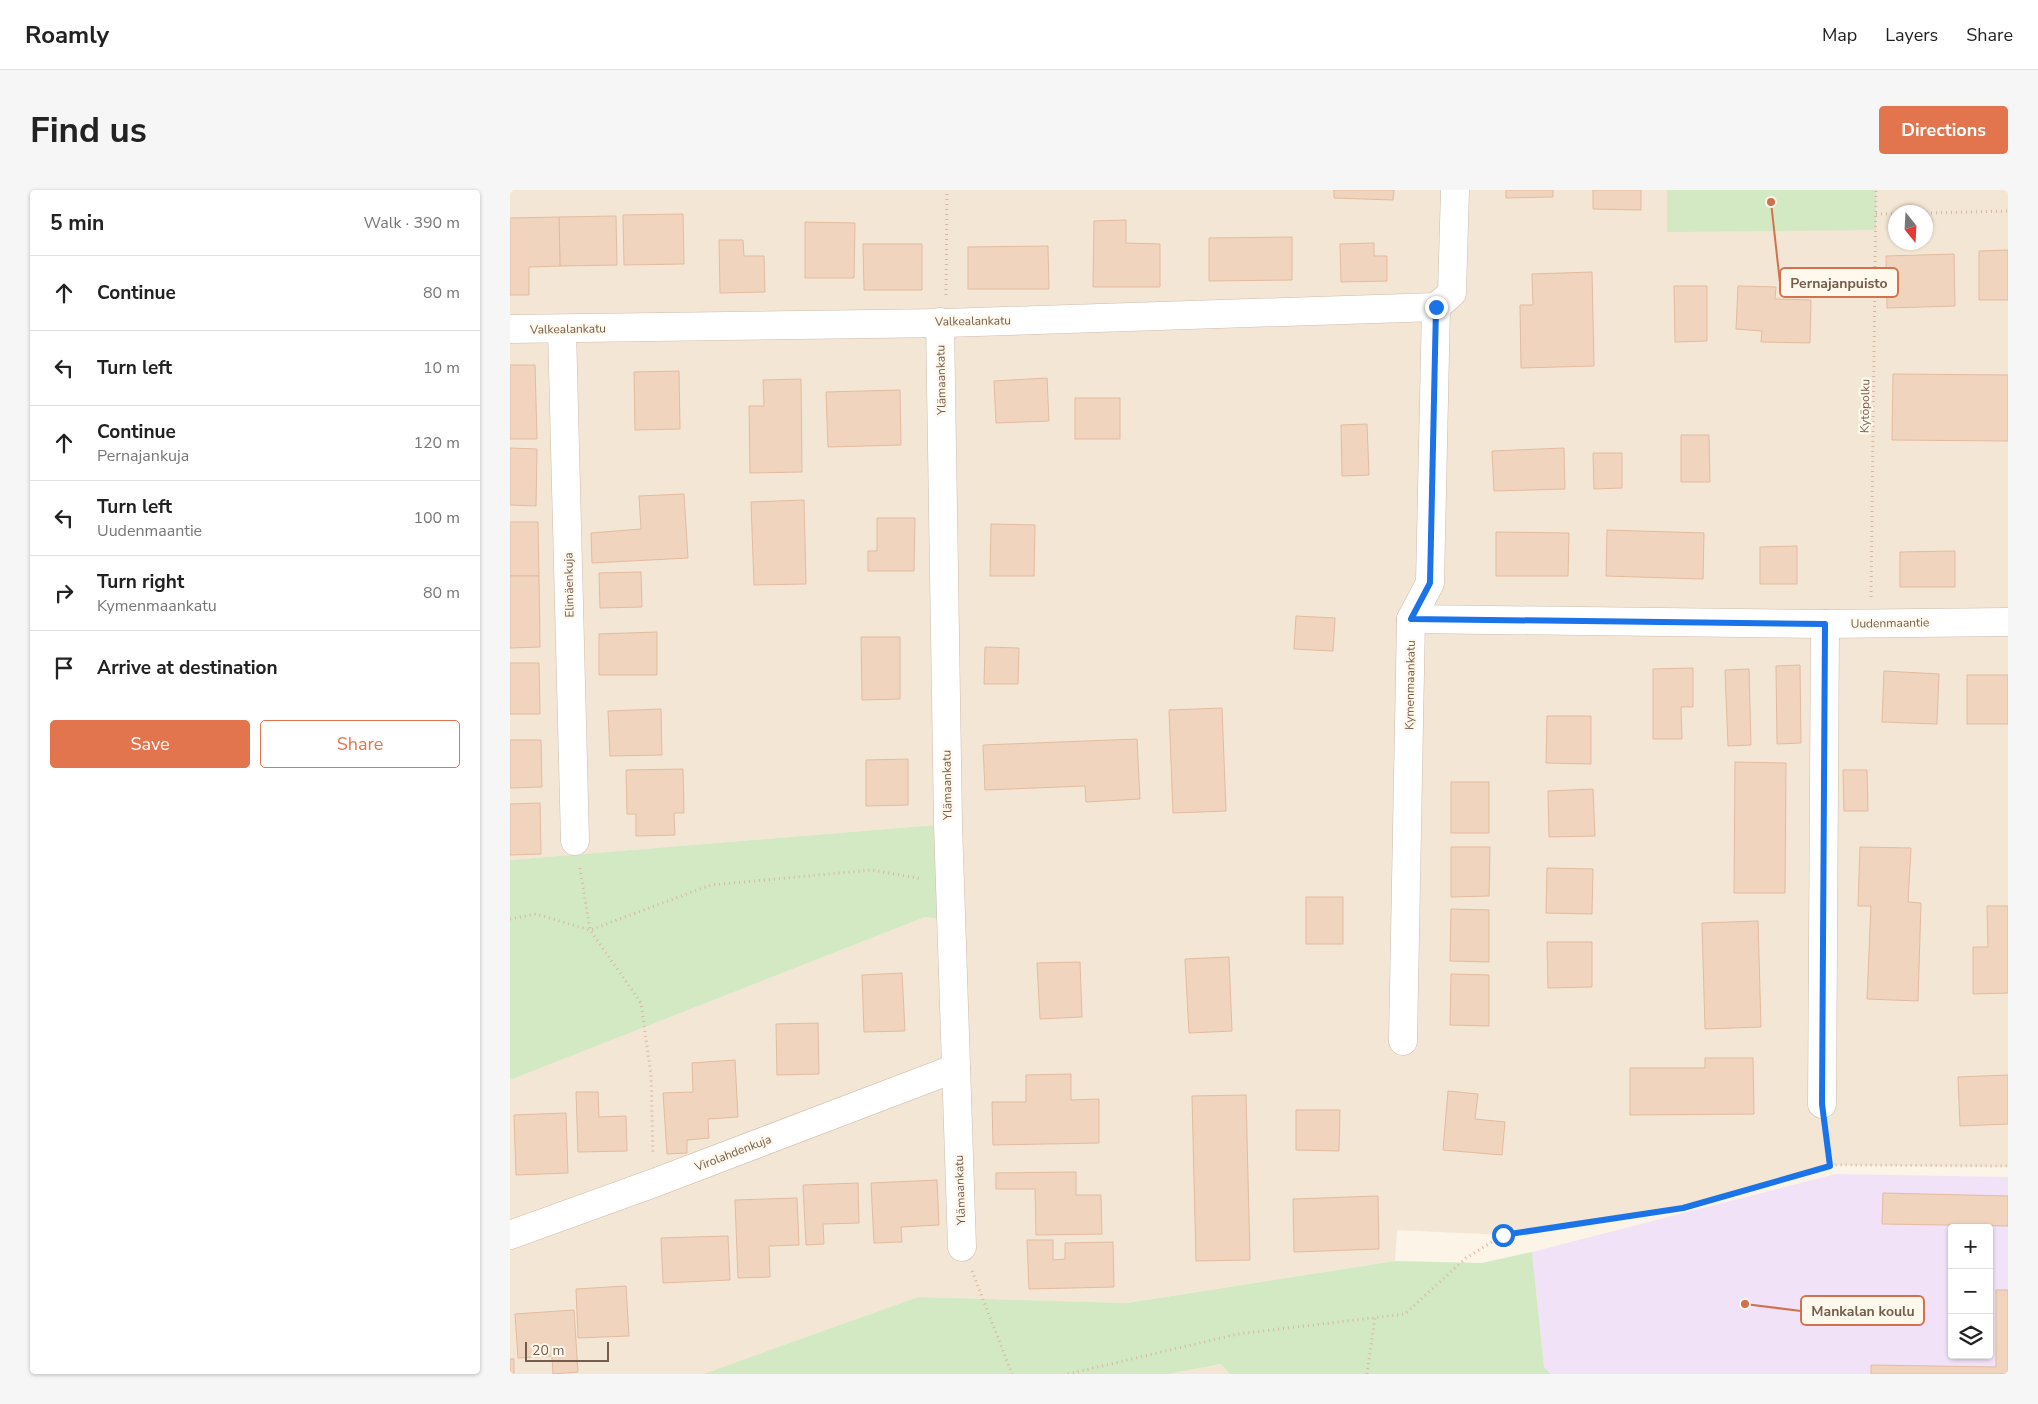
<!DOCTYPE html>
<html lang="en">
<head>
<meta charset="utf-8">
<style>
  body { margin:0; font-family:"Nunito Sans",sans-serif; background:#f6f6f6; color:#222 }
  .controls { position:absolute; right:15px; bottom:15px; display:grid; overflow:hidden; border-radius:5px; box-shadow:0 1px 4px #0004 }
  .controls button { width:45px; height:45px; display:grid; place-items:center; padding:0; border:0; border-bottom:1px solid #e0e0e0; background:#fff; color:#222; font:25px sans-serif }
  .compass { position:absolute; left:1378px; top:15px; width:45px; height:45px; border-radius:50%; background:#fff; box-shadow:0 1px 4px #0004; rotate:162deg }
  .scale { position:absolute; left:15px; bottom:12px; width:84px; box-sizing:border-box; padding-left:5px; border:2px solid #755c4b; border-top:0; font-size:14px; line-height:18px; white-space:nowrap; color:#755c4b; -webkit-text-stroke:4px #fff8ec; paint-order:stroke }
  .stop { position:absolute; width:15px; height:15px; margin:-11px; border:4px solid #1a73e8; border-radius:50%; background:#fff }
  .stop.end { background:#1a73e8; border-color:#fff; box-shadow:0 1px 5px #0008 }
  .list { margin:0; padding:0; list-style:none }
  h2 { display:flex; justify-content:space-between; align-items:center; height:65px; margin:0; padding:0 20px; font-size:21px }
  h2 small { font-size:16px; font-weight:400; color:#767676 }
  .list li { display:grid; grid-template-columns:32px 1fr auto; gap:15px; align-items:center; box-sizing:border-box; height:75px; padding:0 20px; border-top:1px solid #e0e0e0 }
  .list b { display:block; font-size:19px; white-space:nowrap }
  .list p { margin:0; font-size:16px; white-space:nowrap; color:#767676 }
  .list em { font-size:16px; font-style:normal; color:#767676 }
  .actions { display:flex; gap:10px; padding:15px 20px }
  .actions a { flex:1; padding:11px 0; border:1px solid #e3754e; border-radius:5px; text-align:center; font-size:18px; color:#e3754e }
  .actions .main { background:#e3754e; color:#fff }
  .icon { flex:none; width:28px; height:28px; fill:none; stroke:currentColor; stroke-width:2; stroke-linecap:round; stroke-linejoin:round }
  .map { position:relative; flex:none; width:1498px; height:1184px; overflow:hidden; border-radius:5px }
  header { display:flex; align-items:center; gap:30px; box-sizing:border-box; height:70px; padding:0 25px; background:#fff; border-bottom:1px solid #e0e0e0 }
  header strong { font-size:24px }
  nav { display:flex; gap:28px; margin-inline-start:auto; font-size:18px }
  .intro { display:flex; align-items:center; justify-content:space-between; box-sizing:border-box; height:120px; padding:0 30px }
  h1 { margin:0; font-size:35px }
  .button { padding:12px 22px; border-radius:5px; background:#e3754e; color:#fff; font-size:18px; font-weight:700 }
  main { display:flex; gap:30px; padding:0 30px }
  aside { flex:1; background:#fff; border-radius:5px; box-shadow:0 1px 4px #0004 }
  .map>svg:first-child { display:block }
  .residential { fill:#f3e6d4; fill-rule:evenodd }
  .education { fill:#f1e2f8; fill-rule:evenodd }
  .green { fill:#d2e9c4 }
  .building { fill:#f1d4be; stroke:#e3bb9f }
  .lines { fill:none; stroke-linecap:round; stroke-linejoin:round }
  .minor-casing { stroke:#cebcac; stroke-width:29 }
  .path { stroke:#d6b8a1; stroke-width:3; stroke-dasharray:1 4; stroke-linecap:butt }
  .minor { stroke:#fff; stroke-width:28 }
  .route { stroke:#1a73e8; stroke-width:6 }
  .labels { text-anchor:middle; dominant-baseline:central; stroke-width:4.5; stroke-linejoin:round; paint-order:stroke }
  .street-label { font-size:12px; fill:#755c4b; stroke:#fff8ec }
  .leader { fill:none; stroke:#d2714e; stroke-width:2 }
  .callout-dot { fill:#d2714e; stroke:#fff8ec; stroke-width:2 }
  .callout { fill:#fff8ec; stroke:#d2714e; stroke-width:2 }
  .callout-label { font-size:14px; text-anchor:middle; font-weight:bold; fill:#755c4b }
</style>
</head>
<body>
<header>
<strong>Roamly</strong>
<nav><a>Map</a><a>Layers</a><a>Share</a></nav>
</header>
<div class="intro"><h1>Find us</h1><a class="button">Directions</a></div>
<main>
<aside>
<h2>5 min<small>Walk · 390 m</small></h2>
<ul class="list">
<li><svg class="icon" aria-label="ahead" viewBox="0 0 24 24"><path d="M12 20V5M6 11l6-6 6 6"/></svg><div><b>Continue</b></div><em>80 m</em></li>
<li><svg class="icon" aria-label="left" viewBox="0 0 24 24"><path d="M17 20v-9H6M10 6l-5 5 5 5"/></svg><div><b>Turn left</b></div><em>10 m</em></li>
<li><svg class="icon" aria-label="ahead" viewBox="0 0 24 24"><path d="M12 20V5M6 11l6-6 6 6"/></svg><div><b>Continue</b><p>Pernajankuja</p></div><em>120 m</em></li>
<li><svg class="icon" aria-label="left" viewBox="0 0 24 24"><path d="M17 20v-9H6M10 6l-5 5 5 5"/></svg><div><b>Turn left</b><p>Uudenmaantie</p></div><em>100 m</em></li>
<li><svg class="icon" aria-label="right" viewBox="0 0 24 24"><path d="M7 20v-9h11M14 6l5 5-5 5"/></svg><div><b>Turn right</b><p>Kymenmaankatu</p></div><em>80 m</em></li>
<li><svg class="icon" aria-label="arrive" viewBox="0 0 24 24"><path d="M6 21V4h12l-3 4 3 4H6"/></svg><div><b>Arrive at destination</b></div></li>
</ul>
<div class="actions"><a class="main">Save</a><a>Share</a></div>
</aside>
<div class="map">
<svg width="1498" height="1184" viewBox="0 0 1498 1184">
  <rect width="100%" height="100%" fill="#fcf4e6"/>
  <!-- residential -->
  <g class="residential">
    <path d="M0,0h1498v977l-178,-2 -147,43 -180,27 -106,-5 -2,31 -268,42 -209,-6 -215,77h-193v-294l415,-163 25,4 -3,-97 -437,36zM1386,22h30v30h-30z"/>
    <polygon points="711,1174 720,1184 659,1184"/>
  </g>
  <!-- education -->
  <path class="education" d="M1325,984l173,3v197h-457l-7,-7 -12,-115zM1442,1038h37v127h-37z"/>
  <!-- green -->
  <g class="green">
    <polygon points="1157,0 1366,0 1366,40 1157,42"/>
    <polygon points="438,634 441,731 415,727 0,890 0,670"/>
    <polygon points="1022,1062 1034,1177 1041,1184 720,1184 711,1174 659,1184 193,1184 408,1107 617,1113 885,1071 972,1073"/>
  </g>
  <!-- building -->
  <g class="building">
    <polygon points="824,0 884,0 883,10 824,8"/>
    <polygon points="996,0 1043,0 1043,7 996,8"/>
    <polygon points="1083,0 1131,0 1131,20 1083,19"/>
    <polygon points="173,24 174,74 114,75 113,25"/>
    <polygon points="106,26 107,75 50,76 49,27"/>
    <polygon points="49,27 50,76 19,77 19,105 0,105 0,28"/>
    <polygon points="616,30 616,53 650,54 650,97 583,97 584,31"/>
    <polygon points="295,32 345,33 344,88 295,88"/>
    <polygon points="782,47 782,90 699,91 699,48"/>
    <polygon points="209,50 233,50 234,66 254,66 255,102 210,103"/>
    <polygon points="864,53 864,66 877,66 877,91 831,92 830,54"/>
    <polygon points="353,54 412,54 412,100 354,100"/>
    <polygon points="538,56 539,99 458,99 458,57"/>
    <polygon points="1498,60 1498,110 1469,110 1469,61"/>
    <polygon points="1444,64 1445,116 1377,118 1376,66"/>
    <polygon points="1082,82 1084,176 1011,178 1010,115 1023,115 1022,84"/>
    <polygon points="1164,96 1197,96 1197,151 1165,152"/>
    <polygon points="1228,96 1266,97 1265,109 1301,110 1300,153 1251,152 1252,141 1226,139"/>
    <polygon points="0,175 25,175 27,249 0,249"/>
    <polygon points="169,181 170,239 125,240 124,182"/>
    <polygon points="1383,184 1498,185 1498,251 1382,250"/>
    <polygon points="537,188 539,231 486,233 484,191"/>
    <polygon points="291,189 292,282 240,283 239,216 254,216 253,190"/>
    <polygon points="390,200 391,255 318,257 316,202"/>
    <rect x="565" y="208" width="45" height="41"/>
    <polygon points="857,234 859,285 832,286 831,235"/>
    <polygon points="1171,245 1199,245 1200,292 1171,292"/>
    <polygon points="0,258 27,259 26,316 0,315"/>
    <polygon points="1054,258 1055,299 984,301 982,261"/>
    <polygon points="1083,263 1112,263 1112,298 1084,299"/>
    <polygon points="174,304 178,368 82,373 81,343 131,339 129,306"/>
    <polygon points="294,310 296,394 244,395 241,312"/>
    <polygon points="367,328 405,328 404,381 358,381 358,361 367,361"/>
    <polygon points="0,332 28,332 29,386 0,386"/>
    <polygon points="481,334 525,335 524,386 480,386"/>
    <polygon points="1097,340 1194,343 1193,389 1096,386"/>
    <polygon points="986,342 1059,343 1058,386 986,386"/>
    <polygon points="1287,356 1287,394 1250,394 1250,357"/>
    <polygon points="1445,361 1445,397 1390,397 1390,362"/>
    <polygon points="131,382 132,417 90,418 89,383"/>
    <polygon points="0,386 29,386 30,457 0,458"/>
    <polygon points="786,426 825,428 823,461 784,459"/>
    <polygon points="147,442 147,485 89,485 89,444"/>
    <polygon points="351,447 390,447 390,509 352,510"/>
    <polygon points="475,457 509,458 508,494 474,494"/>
    <polygon points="0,473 29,473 30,524 0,524"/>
    <polygon points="1290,475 1291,553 1267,554 1266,476"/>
    <polygon points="1183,478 1183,517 1171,517 1172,549 1143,549 1143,479"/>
    <polygon points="1239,479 1241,555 1218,556 1215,480"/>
    <polygon points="1374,481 1429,484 1427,534 1372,532"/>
    <rect x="1457" y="485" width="41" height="49"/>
    <polygon points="712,518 716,621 663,623 659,520"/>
    <polygon points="151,519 152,565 100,566 98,521"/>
    <polygon points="1037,526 1081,526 1081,574 1036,573"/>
    <polygon points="627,549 630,609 576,612 575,596 475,600 473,555"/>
    <polygon points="0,550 31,550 32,597 0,598"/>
    <polygon points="398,569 398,615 356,616 356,570"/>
    <polygon points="1225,572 1276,573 1275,703 1224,703"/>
    <polygon points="173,579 174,623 164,623 165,645 126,646 126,624 117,624 116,580"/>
    <polygon points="1333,580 1357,580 1358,621 1334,621"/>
    <rect x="941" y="592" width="38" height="51"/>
    <polygon points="1083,599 1085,646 1039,647 1038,601"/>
    <polygon points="30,613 31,664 0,665 0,614"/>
    <polygon points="941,657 980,657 979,706 941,707"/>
    <polygon points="1350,657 1401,658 1398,712 1411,713 1408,811 1357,809 1361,716 1348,716"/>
    <polygon points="1037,678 1083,679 1082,724 1036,723"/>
    <rect x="796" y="707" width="37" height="47"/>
    <polygon points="1477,716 1498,716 1498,803 1463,804 1463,757 1478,757"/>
    <polygon points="941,719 979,720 979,772 940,771"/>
    <polygon points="1248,731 1251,837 1195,839 1192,733"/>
    <polygon points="1037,752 1082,752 1082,797 1038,798"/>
    <polygon points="719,767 722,841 679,843 675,769"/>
    <polygon points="570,772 572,827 530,829 527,773"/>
    <polygon points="392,783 395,841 354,842 352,785"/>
    <polygon points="941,784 979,785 979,836 940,835"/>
    <polygon points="308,833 309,884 267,885 266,834"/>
    <polygon points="1195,868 1243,868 1244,924 1120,925 1120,878 1195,878"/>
    <polygon points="225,870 228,927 198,929 199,948 177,950 177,963 157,964 153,903 183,902 182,873"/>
    <polygon points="561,884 561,910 589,909 589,953 483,955 482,912 516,912 516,885"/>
    <polygon points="1498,885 1498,934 1450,936 1448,887"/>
    <polygon points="938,901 968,904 965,929 995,932 992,965 933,960"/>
    <polygon points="66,902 88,902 89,927 116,926 117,961 68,962"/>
    <polygon points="736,905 740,1070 686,1071 682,906"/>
    <polygon points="786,920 830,920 829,961 786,960"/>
    <polygon points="56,923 58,983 6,985 4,925"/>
    <polygon points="566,982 566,1005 591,1005 592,1044 526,1045 525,999 486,999 486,983"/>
    <polygon points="427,990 429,1035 391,1037 392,1052 364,1053 361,993"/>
    <polygon points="348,993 349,1033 313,1034 314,1054 296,1055 293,995"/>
    <polygon points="1373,1003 1498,1006 1498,1036 1372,1034"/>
    <polygon points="868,1006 869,1059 784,1062 783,1009"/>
    <polygon points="287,1008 289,1055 259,1056 260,1087 228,1088 225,1010"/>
    <polygon points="218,1046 220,1090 153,1093 151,1048"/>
    <polygon points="517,1050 543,1050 543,1070 555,1069 555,1053 603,1052 604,1097 519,1099"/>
    <polygon points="116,1096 119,1146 68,1148 66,1099"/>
    <polygon points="1486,1100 1498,1100 1498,1184 1361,1184 1361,1175 1486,1177"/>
    <polygon points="64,1120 68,1182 43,1184 42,1166 8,1168 5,1124"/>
    <rect x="0" y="1169" width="4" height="15"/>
  </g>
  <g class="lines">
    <!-- minor casing -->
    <g class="minor-casing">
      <g id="minor">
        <polyline points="430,132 438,634 452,1057"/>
        <polyline points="0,139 435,133 926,117"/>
        <polyline points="52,139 65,651"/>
        <polyline points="901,429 1315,434 1498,432"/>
        <polyline points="893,851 901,429 920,393 926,117 942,103 945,0"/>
        <polyline points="1312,914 1315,434"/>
        <polyline points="0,1045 144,993 446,878"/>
      </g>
    </g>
    <!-- path -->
    <g class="path">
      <polyline points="1416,23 1498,21"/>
      <polyline points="1366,24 1386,24"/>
      <polyline points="436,105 437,0"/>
      <polyline points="1361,407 1366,0"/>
      <polyline points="70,678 80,740 131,813 141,885 143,965"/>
      <polyline points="0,729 26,724 80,740 201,695 362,680 412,689"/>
      <polyline points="1315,940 1320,975"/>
      <polyline points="462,1081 502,1184"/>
      <polyline points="558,1184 728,1144 895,1124 956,1068 993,1045 1173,1018 1320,975 1498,976"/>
      <polyline points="857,1184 865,1128"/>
    </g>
    <!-- minor -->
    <use href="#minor" class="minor"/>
  </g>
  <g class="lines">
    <!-- route -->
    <polyline class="route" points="926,117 920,393 901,429 1315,434 1312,914 1320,976 1173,1018 993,1045"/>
  </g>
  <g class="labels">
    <!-- street labels -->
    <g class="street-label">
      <text transform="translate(463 131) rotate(-1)">Valkealankatu</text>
      <text transform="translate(58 139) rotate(-1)">Valkealankatu</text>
      <text transform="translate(431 190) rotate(-91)">Ylämaankatu</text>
      <text transform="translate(1355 216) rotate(-89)">Kytöpolku</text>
      <text transform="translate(59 395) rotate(-91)">Elimäenkuja</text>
      <text transform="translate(1380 433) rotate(-1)">Uudenmaantie</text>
      <text transform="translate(900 495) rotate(-89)">Kymenmaankatu</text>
      <text transform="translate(437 595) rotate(-91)">Ylämaankatu</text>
      <text transform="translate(223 963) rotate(-21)">Virolahdenkuja</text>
      <text transform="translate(450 1000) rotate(-92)">Ylämaankatu</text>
    </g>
  </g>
  <!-- callouts -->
  <path class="leader" d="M1261 12L1270 93M1235 1114L1291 1121"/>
  <g class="callout-dot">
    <circle cx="1261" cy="12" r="5"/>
    <circle cx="1235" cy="1114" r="5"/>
  </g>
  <g class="callout">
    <rect x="1270" y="78" width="118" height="29" rx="5"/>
    <rect x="1291" y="1106" width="123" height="29" rx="5"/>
  </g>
  <g class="callout-label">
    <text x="1329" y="98">Pernajanpuisto</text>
    <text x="1353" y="1126">Mankalan koulu</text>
  </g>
</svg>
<div class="controls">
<button>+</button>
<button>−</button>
<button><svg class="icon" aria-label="layers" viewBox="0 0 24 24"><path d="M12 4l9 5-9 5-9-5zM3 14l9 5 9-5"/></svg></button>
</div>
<svg class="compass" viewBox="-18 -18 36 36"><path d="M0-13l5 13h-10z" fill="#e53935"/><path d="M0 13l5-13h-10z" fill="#767676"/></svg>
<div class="scale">20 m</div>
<div class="stop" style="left:993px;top:1045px"></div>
<div class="stop end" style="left:926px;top:117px"></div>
</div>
</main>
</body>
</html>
